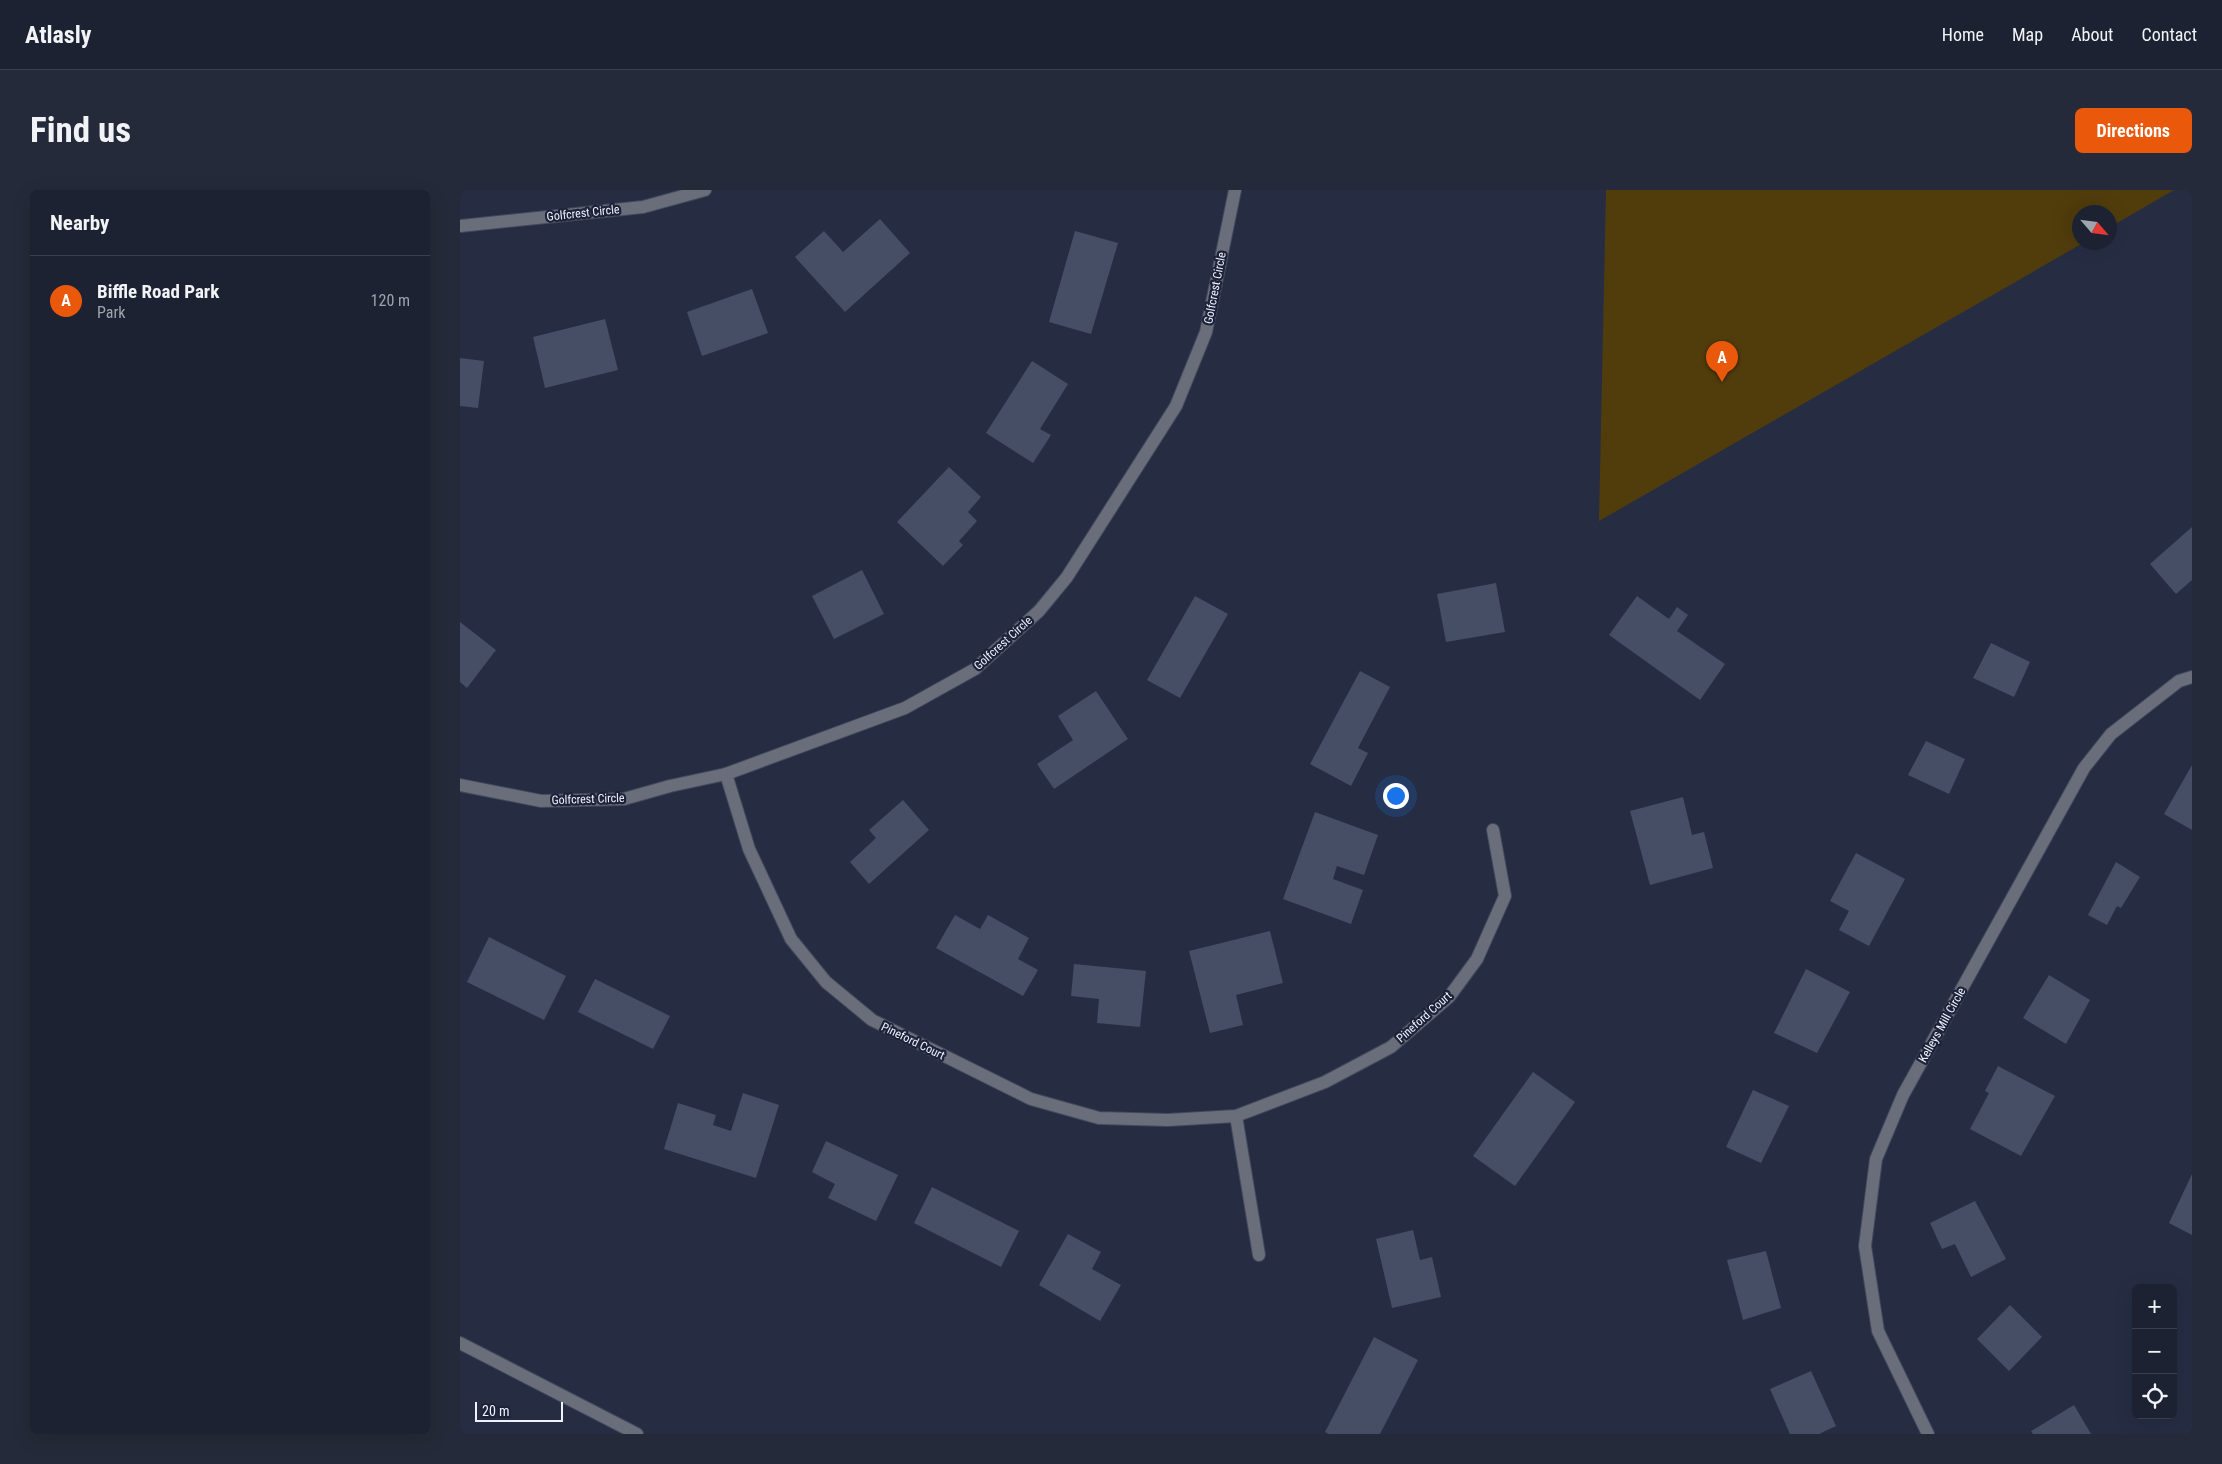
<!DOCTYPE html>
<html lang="en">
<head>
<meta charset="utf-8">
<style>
  body { margin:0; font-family:"Roboto Condensed",sans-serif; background:#252a3a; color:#f1f3f6 }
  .controls { position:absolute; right:15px; bottom:15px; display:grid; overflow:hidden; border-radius:8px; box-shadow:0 5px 20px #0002 }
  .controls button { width:45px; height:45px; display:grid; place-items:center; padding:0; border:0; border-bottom:1px solid #3a3f4d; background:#1c2232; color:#f1f3f6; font:25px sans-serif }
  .compass { position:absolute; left:1612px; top:15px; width:45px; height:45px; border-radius:50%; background:#1c2232; box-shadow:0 5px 20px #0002; rotate:118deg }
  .scale { position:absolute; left:15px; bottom:12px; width:88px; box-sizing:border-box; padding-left:5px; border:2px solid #eef2fe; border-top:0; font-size:14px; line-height:18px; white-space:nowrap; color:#eef2fe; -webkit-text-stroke:4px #1c2339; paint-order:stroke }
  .you { position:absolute; left:935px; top:605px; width:18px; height:18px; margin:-12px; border:4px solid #fff; border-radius:50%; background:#1a73e8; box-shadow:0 0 0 8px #1a73e833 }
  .badge { display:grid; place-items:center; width:32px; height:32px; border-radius:50%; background:#ea580c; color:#fff; font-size:16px; font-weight:700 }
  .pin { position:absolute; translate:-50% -41px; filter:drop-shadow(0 1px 2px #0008) }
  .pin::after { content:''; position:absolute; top:26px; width:18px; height:15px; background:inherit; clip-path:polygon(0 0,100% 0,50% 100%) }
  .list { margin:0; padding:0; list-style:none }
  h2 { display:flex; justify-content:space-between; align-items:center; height:65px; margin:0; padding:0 20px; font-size:21px }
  h2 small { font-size:16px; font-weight:400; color:#a0a4ac }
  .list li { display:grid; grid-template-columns:32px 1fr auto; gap:15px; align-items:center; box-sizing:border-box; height:90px; padding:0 20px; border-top:1px solid #3a3f4d }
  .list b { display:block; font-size:19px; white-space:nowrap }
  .list p { margin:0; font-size:16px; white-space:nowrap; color:#a0a4ac }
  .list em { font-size:16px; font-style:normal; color:#a0a4ac }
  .icon { flex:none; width:28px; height:28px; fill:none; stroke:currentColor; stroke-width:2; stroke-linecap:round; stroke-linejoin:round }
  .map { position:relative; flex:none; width:1732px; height:1244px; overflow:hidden; border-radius:8px }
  header { display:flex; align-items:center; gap:30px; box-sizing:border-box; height:70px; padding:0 25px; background:#1c2232; border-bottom:1px solid #3a3f4d }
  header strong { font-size:24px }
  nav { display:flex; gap:28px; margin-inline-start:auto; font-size:18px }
  .intro { display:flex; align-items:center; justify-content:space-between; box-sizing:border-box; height:120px; padding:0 30px }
  h1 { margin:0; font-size:35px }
  .button { padding:12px 22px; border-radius:8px; background:#ea580c; color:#fff; font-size:18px; font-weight:700 }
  main { display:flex; gap:30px; padding:0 30px }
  aside { flex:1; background:#1c2232; border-radius:8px; box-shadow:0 5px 20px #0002 }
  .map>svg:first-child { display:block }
  .green { fill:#513d0c }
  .building { fill:#454e65 }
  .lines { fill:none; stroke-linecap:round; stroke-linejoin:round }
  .minor-casing { stroke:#42495d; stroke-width:14 }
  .minor { stroke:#6a6e7a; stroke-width:12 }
  .labels { text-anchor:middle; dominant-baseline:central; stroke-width:4.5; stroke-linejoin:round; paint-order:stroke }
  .street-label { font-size:12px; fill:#eef2fe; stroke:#1c2339 }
</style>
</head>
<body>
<header>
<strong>Atlasly</strong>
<nav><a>Home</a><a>Map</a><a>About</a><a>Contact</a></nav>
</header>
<div class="intro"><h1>Find us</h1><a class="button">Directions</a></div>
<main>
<aside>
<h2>Nearby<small></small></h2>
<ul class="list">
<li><span class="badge">A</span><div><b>Biffle Road Park</b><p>Park</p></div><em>120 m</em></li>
</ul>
</aside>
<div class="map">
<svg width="1732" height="1244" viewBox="0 0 1732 1244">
  <rect width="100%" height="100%" fill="#262d43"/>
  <!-- green -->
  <polygon class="green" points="1146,0 1714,0 1650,37 1650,22 1620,22 1620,52 1623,53 1139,331"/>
  <!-- building -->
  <g class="building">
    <polygon points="420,29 450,63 385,122 335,67 364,41 383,62"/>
    <polygon points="615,41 658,53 631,144 589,132"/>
    <polygon points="292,99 308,143 242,166 227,122"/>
    <polygon points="145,129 158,180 85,198 73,147"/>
    <polygon points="0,168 24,171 18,218 0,216"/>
    <polygon points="572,171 608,194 580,239 591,245 573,273 526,243"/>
    <polygon points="489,277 521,307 508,322 517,331 499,351 503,355 483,376 437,332"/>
    <polygon points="1732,337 1732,390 1716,404 1690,374"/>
    <polygon points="402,380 424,424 374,449 352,406"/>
    <polygon points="1036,393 1045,442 986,452 977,404"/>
    <polygon points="735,406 768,424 720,508 687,490"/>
    <polygon points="1177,406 1209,429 1217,417 1228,425 1217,441 1265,474 1240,510 1149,445"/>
    <polygon points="0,432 36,460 7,498 0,492"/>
    <polygon points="1531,453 1570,472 1554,507 1513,488"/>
    <polygon points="900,481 930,497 898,558 908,563 891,596 850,574"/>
    <polygon points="636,501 668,549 594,599 577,574 613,550 598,526"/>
    <polygon points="1466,551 1505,569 1489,604 1448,585"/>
    <polygon points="1732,575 1732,640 1704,624"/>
    <polygon points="1223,607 1232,645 1244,642 1253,678 1190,695 1170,621"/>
    <polygon points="443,610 469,640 409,694 390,672 416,648 409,640"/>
    <polygon points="855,622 918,645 904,685 877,676 873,689 903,700 891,734 823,709"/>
    <polygon points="1396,663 1445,689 1409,756 1379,740 1389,721 1370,711"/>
    <polygon points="1656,672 1680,687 1661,718 1657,716 1647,735 1628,725"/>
    <polygon points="495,725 520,739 528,725 569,748 558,769 578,780 563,806 476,758"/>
    <polygon points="810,741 823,793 776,805 783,835 750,843 729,761"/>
    <polygon points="29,747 106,786 84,830 7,792"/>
    <polygon points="614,774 686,781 680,837 637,833 639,809 611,806"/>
    <polygon points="1346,779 1390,802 1357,863 1314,843"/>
    <polygon points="1589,785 1630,810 1606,854 1563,828"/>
    <polygon points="135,789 210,826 193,859 118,822"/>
    <polygon points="1538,876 1595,906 1561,966 1510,939 1529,903 1525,901"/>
    <polygon points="1073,882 1115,912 1055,996 1013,966"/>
    <polygon points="1293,900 1329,916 1301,973 1266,957"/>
    <polygon points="283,903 319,915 296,988 204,959 218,913 256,925 253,935 271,941"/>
    <polygon points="366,951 438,985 416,1031 368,1008 375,994 352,982"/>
    <polygon points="1732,984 1732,1045 1709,1033"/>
    <polygon points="472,997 559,1041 541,1077 454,1033"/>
    <polygon points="1515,1011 1546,1069 1511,1087 1495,1054 1482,1059 1470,1033"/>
    <polygon points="953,1040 960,1070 972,1067 981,1107 932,1118 916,1049"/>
    <polygon points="608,1044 641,1062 632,1079 661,1095 640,1131 579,1095"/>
    <polygon points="1306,1061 1321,1118 1283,1130 1267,1070"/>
    <polygon points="1550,1115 1582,1147 1549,1181 1517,1149"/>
    <polygon points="914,1147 958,1170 920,1244 869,1244 865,1242"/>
    <polygon points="1351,1181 1376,1236 1359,1244 1330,1244 1310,1199"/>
    <polygon points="1614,1215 1631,1244 1573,1244 1571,1241"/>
  </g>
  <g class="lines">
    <!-- minor casing -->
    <g class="minor-casing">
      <g id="minor">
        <polyline points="0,36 183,17 245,0"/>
        <polyline points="266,584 289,659 331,749 366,792 412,830 571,909 639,928 708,930 776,926 865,892 931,857 989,807 1017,769 1045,706 1033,640"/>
        <polyline points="0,595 81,611 164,609 210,596 266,584 445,518 515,479 579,421 607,387 716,216 746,142 775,0"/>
        <polyline points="776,926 799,1065"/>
        <polyline points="0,1153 177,1244"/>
        <polyline points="1468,1244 1418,1141 1405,1056 1416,969 1443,905 1624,578 1651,544 1719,491 1732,487"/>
      </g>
    </g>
    <!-- minor -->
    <use href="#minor" class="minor"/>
  </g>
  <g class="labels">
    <!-- street labels -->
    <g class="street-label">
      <text transform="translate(123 23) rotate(-6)">Golfcrest Circle</text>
      <text transform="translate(755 98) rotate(-79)">Golfcrest Circle</text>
      <text transform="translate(543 453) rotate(-42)">Golfcrest Circle</text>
      <text transform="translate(128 609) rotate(-2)">Golfcrest Circle</text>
      <text transform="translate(964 827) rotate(-42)">Pineford Court</text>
      <text transform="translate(1482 835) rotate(-61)">Kelleys Mill Circle</text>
      <text transform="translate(453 851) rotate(26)">Pineford Court</text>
    </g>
  </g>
</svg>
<div class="controls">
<button>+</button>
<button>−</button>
<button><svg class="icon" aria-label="locate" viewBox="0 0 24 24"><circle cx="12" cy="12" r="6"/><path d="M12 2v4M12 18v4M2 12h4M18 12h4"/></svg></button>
</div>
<svg class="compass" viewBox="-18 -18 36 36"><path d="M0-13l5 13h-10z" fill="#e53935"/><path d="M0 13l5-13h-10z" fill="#a0a4ac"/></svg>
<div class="scale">20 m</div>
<div class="you"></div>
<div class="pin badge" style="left:1262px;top:192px">A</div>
</div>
</main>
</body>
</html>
